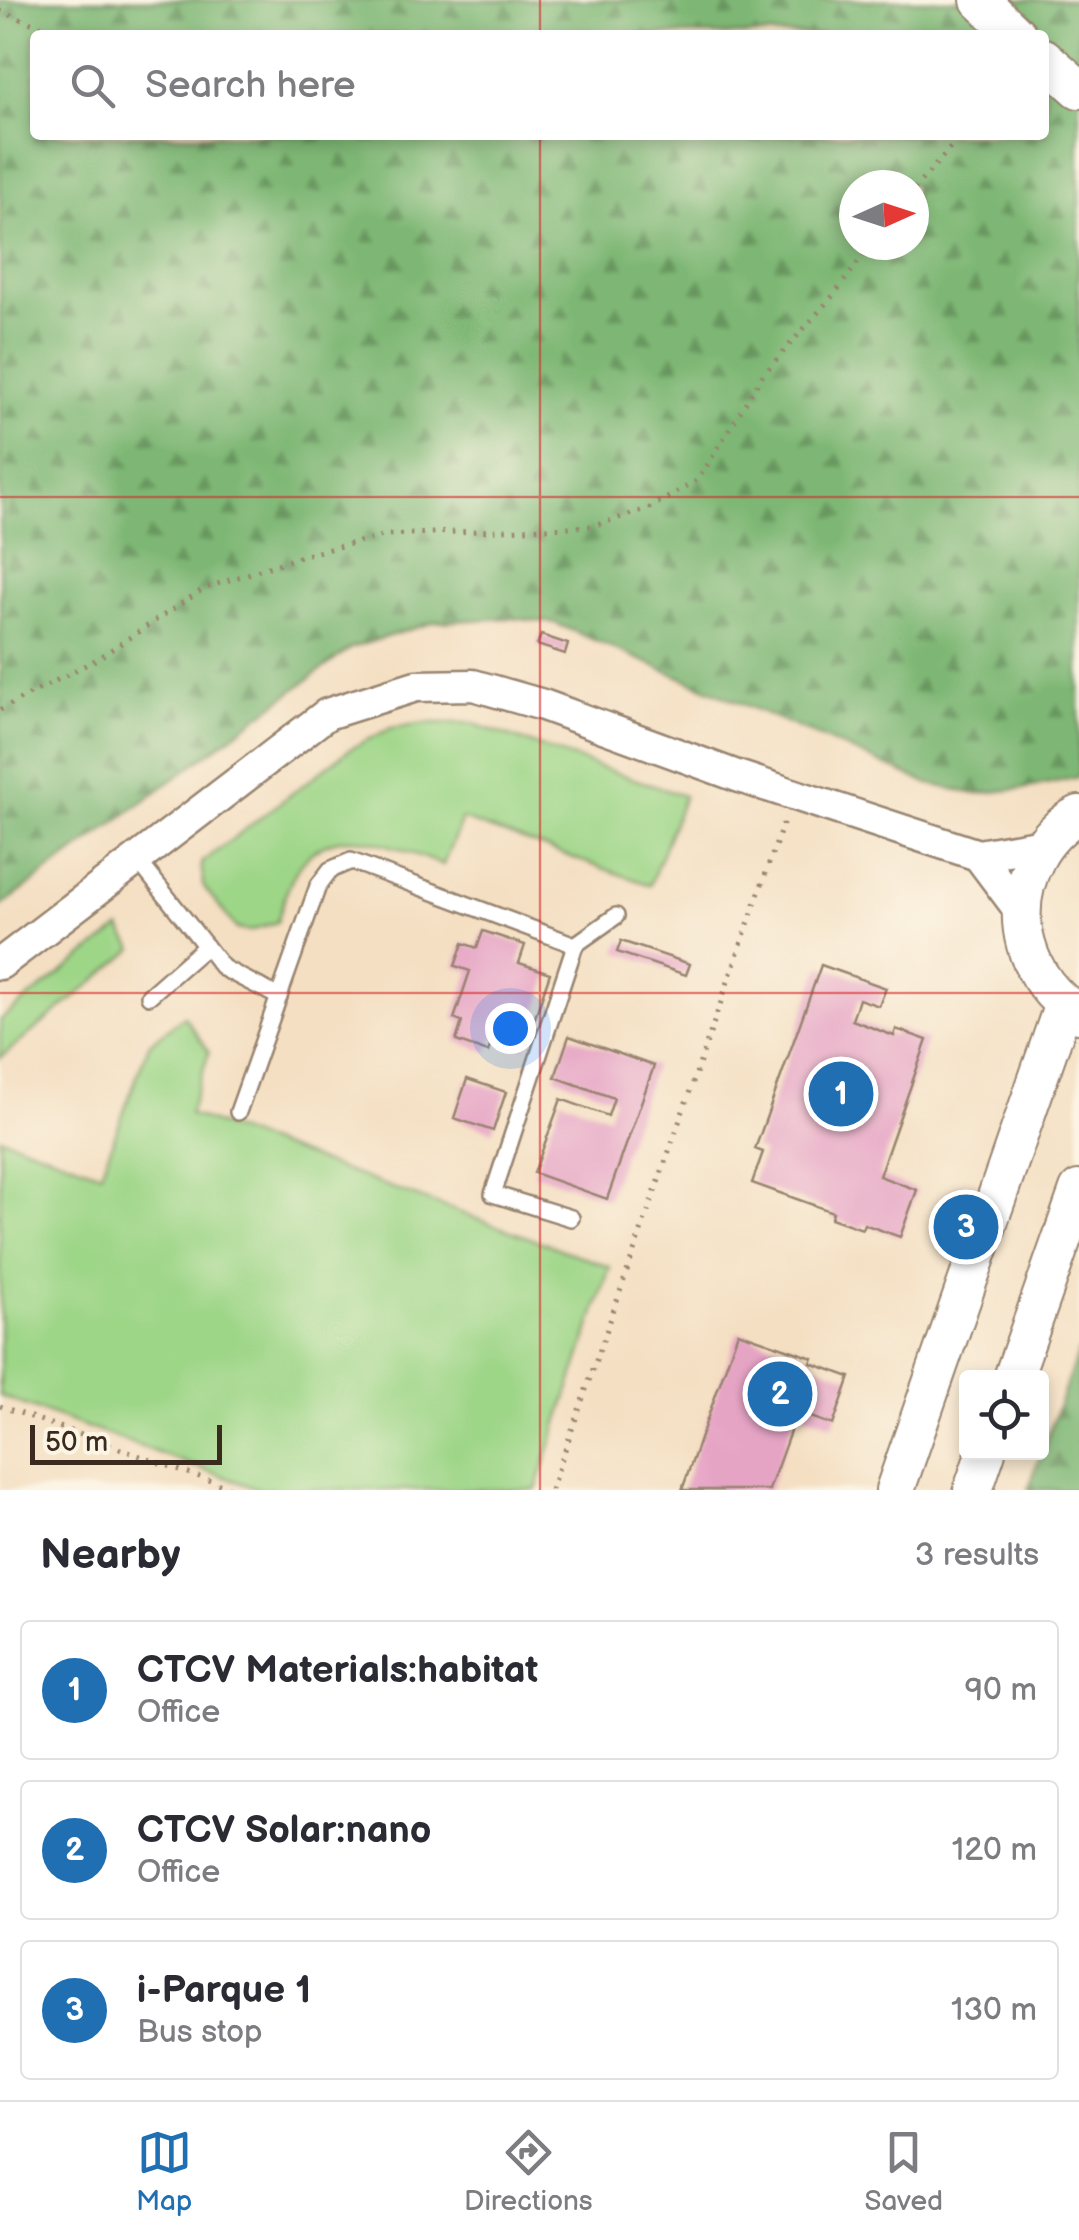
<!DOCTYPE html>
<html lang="en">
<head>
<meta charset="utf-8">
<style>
  body { margin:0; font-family:"Balsamiq Sans",sans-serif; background:#f7f7f7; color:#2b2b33 }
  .controls { position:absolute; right:30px; bottom:30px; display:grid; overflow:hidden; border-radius:10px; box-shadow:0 5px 15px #0003 }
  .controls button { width:90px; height:90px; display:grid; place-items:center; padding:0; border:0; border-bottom:2px solid #e1e1e2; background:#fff; color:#2b2b33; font:50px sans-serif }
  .compass { position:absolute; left:839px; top:170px; width:90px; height:90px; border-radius:50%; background:#fff; box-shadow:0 5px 15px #0003; rotate:87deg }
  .scale { position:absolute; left:30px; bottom:25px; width:192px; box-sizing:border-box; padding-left:10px; border:5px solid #3b2a1e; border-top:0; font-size:28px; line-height:35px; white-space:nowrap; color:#3b2a1e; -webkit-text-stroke:8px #fcf5e5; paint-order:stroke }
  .you { position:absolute; left:510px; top:1028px; width:35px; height:35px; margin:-25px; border:8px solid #fff; border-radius:50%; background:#1a73e8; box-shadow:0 0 0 15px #1a73e833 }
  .badge { display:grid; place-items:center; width:65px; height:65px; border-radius:50%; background:#1f6fb2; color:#fff; font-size:32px; font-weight:700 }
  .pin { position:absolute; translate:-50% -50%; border:5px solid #fff; box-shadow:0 2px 10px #0006 }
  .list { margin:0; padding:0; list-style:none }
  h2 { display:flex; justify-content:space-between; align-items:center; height:130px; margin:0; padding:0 40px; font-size:42px }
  h2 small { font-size:32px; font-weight:400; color:#7c7c81 }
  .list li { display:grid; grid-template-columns:65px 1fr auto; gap:30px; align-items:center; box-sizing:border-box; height:140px; margin:0 20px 20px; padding:0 20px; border:2px solid #e1e1e2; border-radius:10px }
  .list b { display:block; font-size:38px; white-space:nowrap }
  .list p { margin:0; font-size:32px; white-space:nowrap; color:#7c7c81 }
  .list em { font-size:32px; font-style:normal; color:#7c7c81 }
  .icon { flex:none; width:55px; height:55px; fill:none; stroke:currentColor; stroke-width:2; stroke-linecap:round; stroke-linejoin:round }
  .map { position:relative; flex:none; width:1079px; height:1490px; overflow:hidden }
  .search { position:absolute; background:#fff; box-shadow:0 5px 15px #0003; left:30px; right:30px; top:30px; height:110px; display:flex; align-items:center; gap:25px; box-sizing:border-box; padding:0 35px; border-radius:10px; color:#7c7c81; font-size:38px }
  .sheet { height:610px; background:#fff }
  nav { display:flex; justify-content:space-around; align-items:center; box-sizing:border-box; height:140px; border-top:2px solid #e1e1e2; background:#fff; font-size:28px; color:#7c7c81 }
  nav a { display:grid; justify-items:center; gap:5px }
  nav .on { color:#1f6fb2 }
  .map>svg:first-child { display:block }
  .grass { fill:#9ed688; stroke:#6c8053; stroke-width:2.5 }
  .forest { fill:url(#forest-firs); stroke:#5c7049; stroke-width:2.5; fill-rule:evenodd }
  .building { fill:#e6a4c5 }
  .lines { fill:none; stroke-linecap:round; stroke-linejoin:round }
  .service-casing { stroke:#988470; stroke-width:20 }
  .minor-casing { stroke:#988470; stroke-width:35 }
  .tertiary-casing { stroke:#988470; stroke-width:42 }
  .path { stroke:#988470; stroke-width:5; stroke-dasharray:2.5 8; stroke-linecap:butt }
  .service { stroke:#fff; stroke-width:15 }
  .minor { stroke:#fff; stroke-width:30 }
  .tertiary { stroke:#fff; stroke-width:38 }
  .grid { fill:none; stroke:#d62828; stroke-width:2.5; stroke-opacity:0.55 }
</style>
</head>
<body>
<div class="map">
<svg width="1079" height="1490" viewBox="0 0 1079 1490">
  <defs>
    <pattern id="forest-firs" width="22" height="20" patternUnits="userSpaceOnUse" patternTransform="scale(2.5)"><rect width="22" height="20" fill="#7eb774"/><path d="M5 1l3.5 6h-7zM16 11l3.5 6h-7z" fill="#68955f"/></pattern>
  </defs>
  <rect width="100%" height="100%" fill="#fcf5e5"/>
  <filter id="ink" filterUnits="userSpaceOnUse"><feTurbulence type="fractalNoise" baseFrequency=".01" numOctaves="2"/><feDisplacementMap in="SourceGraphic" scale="20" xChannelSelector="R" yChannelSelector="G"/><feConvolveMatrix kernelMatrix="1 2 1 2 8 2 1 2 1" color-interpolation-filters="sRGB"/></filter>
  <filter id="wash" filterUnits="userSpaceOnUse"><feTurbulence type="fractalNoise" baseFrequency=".0048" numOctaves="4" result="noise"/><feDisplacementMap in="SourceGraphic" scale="40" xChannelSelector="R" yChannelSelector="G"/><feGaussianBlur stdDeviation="2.25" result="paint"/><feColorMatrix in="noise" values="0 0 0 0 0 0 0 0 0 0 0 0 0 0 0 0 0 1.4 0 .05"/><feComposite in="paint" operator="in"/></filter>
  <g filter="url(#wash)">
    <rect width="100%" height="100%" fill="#f4dfc2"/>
    <!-- grass -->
    <g class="grass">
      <path d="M425,723h46l213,73 -34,89 -188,-66 -19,46c-46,-16 -105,-49 -142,-1 -12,15 -18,40 -24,58l-26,9 -14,-2 -33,-42 -3,-24 149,-114 41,-21z"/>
      <polygon points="120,928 134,949 0,1058 0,1020"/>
      <polygon points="184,1016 209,1052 189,1114 610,1267 536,1490 261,1490 0,1396 0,1137 101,1173 149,1044"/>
    </g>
    <!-- forest -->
    <g class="forest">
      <path d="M0,0h1079v777l-52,11 -52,6 -46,-10 -374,-161 -45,-5 -76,4 -83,26 -351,259zM35,35h1009v100h-1009zM854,185h60v60h-60z"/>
      <polygon points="1079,1350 1079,1490 1028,1490"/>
    </g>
    <g id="blocks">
      <!-- building -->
      <g class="building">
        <polygon points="541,635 568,644 565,654 537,645"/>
        <polygon points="483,931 525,945 519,963 550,973 525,1047 494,1036 488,1052 456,1041 462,1022 454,1019 470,971 455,966 463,943 477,948"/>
        <polygon points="621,941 690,964 686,975 617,952"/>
        <polygon points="821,965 886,988 879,1006 859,999 852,1020 894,1036 896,1029 927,1040 879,1176 917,1190 900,1237 864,1224 862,1229 831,1218 833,1212 752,1183 763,1152 755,1149"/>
        <polygon points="569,1036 654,1066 607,1199 534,1173 561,1099 608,1116 614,1098 555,1077"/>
        <polygon points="467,1079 506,1092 493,1131 454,1118"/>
        <polygon points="738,1332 813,1358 811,1363 850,1377 833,1425 797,1412 769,1490 682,1490"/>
      </g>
    </g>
  </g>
  <g filter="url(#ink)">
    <use href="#blocks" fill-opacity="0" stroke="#988470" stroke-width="2.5"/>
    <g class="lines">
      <!-- service casing -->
      <g class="service-casing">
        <g id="service">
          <polyline points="137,859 223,968 279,997"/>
          <polyline points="149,996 206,946"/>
          <polyline points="238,1112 318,886 330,870 351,861 575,945 616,916"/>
          <polyline points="571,1218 493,1194 575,945"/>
        </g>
      </g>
      <!-- minor casing -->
      <g class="minor-casing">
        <g id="minor">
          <polyline points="978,855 1020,911"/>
          <polyline points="0,964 327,714 416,686 473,685 543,705 737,776 978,855 1043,844"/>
        </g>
      </g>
      <!-- tertiary casing -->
      <g class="tertiary-casing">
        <g id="tertiary">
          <polyline points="980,0 1017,35"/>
          <polyline points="1044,58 1079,89"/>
          <path d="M1079,815c-18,8 -34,26 -43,43 -30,56 -11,123 43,156"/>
          <polyline points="1013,1378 1079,1190"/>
          <polyline points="895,1490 1064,1004"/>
          <polyline points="973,1490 986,1452"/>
        </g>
      </g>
      <!-- path -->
      <g class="path">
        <polyline points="0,11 63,35"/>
        <polyline points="914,189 962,135"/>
        <polyline points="0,710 97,659 205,588 305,555 386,535 593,526 648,509 698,480 762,376 836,292 871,245"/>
        <polyline points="0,1406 236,1490"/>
        <polyline points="551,1490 785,818"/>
      </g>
      <!-- service -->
      <use href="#service" class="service"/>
      <!-- minor -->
      <use href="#minor" class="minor"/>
      <!-- tertiary -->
      <use href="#tertiary" class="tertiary"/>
    </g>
  </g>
  <!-- grid -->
  <path class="grid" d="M540,0v35M540,135v1355M0,497h1079M0,993h1079"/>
</svg>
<div class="controls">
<button><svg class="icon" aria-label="locate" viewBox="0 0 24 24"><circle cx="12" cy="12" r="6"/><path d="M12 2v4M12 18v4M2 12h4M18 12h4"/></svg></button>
</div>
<svg class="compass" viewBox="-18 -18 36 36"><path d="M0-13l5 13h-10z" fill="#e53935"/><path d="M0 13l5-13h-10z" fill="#7c7c81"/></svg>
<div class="scale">50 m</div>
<div class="you"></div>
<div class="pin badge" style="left:841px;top:1094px">1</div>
<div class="pin badge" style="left:780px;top:1394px">2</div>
<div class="pin badge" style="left:966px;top:1227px">3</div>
<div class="search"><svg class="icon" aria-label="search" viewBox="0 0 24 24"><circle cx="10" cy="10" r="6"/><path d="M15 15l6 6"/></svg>Search here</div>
</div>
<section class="sheet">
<h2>Nearby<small>3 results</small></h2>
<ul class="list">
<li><span class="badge">1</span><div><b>CTCV Materials:habitat</b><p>Office</p></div><em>90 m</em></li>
<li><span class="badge">2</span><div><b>CTCV Solar:nano</b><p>Office</p></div><em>120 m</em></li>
<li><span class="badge">3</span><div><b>i-Parque 1</b><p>Bus stop</p></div><em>130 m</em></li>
</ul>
</section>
<nav>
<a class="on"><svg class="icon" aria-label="map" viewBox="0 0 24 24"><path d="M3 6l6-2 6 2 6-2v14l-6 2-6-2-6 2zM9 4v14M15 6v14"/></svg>Map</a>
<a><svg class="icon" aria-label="directions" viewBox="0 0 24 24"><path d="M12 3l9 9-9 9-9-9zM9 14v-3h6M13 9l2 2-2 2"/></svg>Directions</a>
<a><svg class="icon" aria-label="saved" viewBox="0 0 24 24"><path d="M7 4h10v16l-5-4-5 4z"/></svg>Saved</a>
</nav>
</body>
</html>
